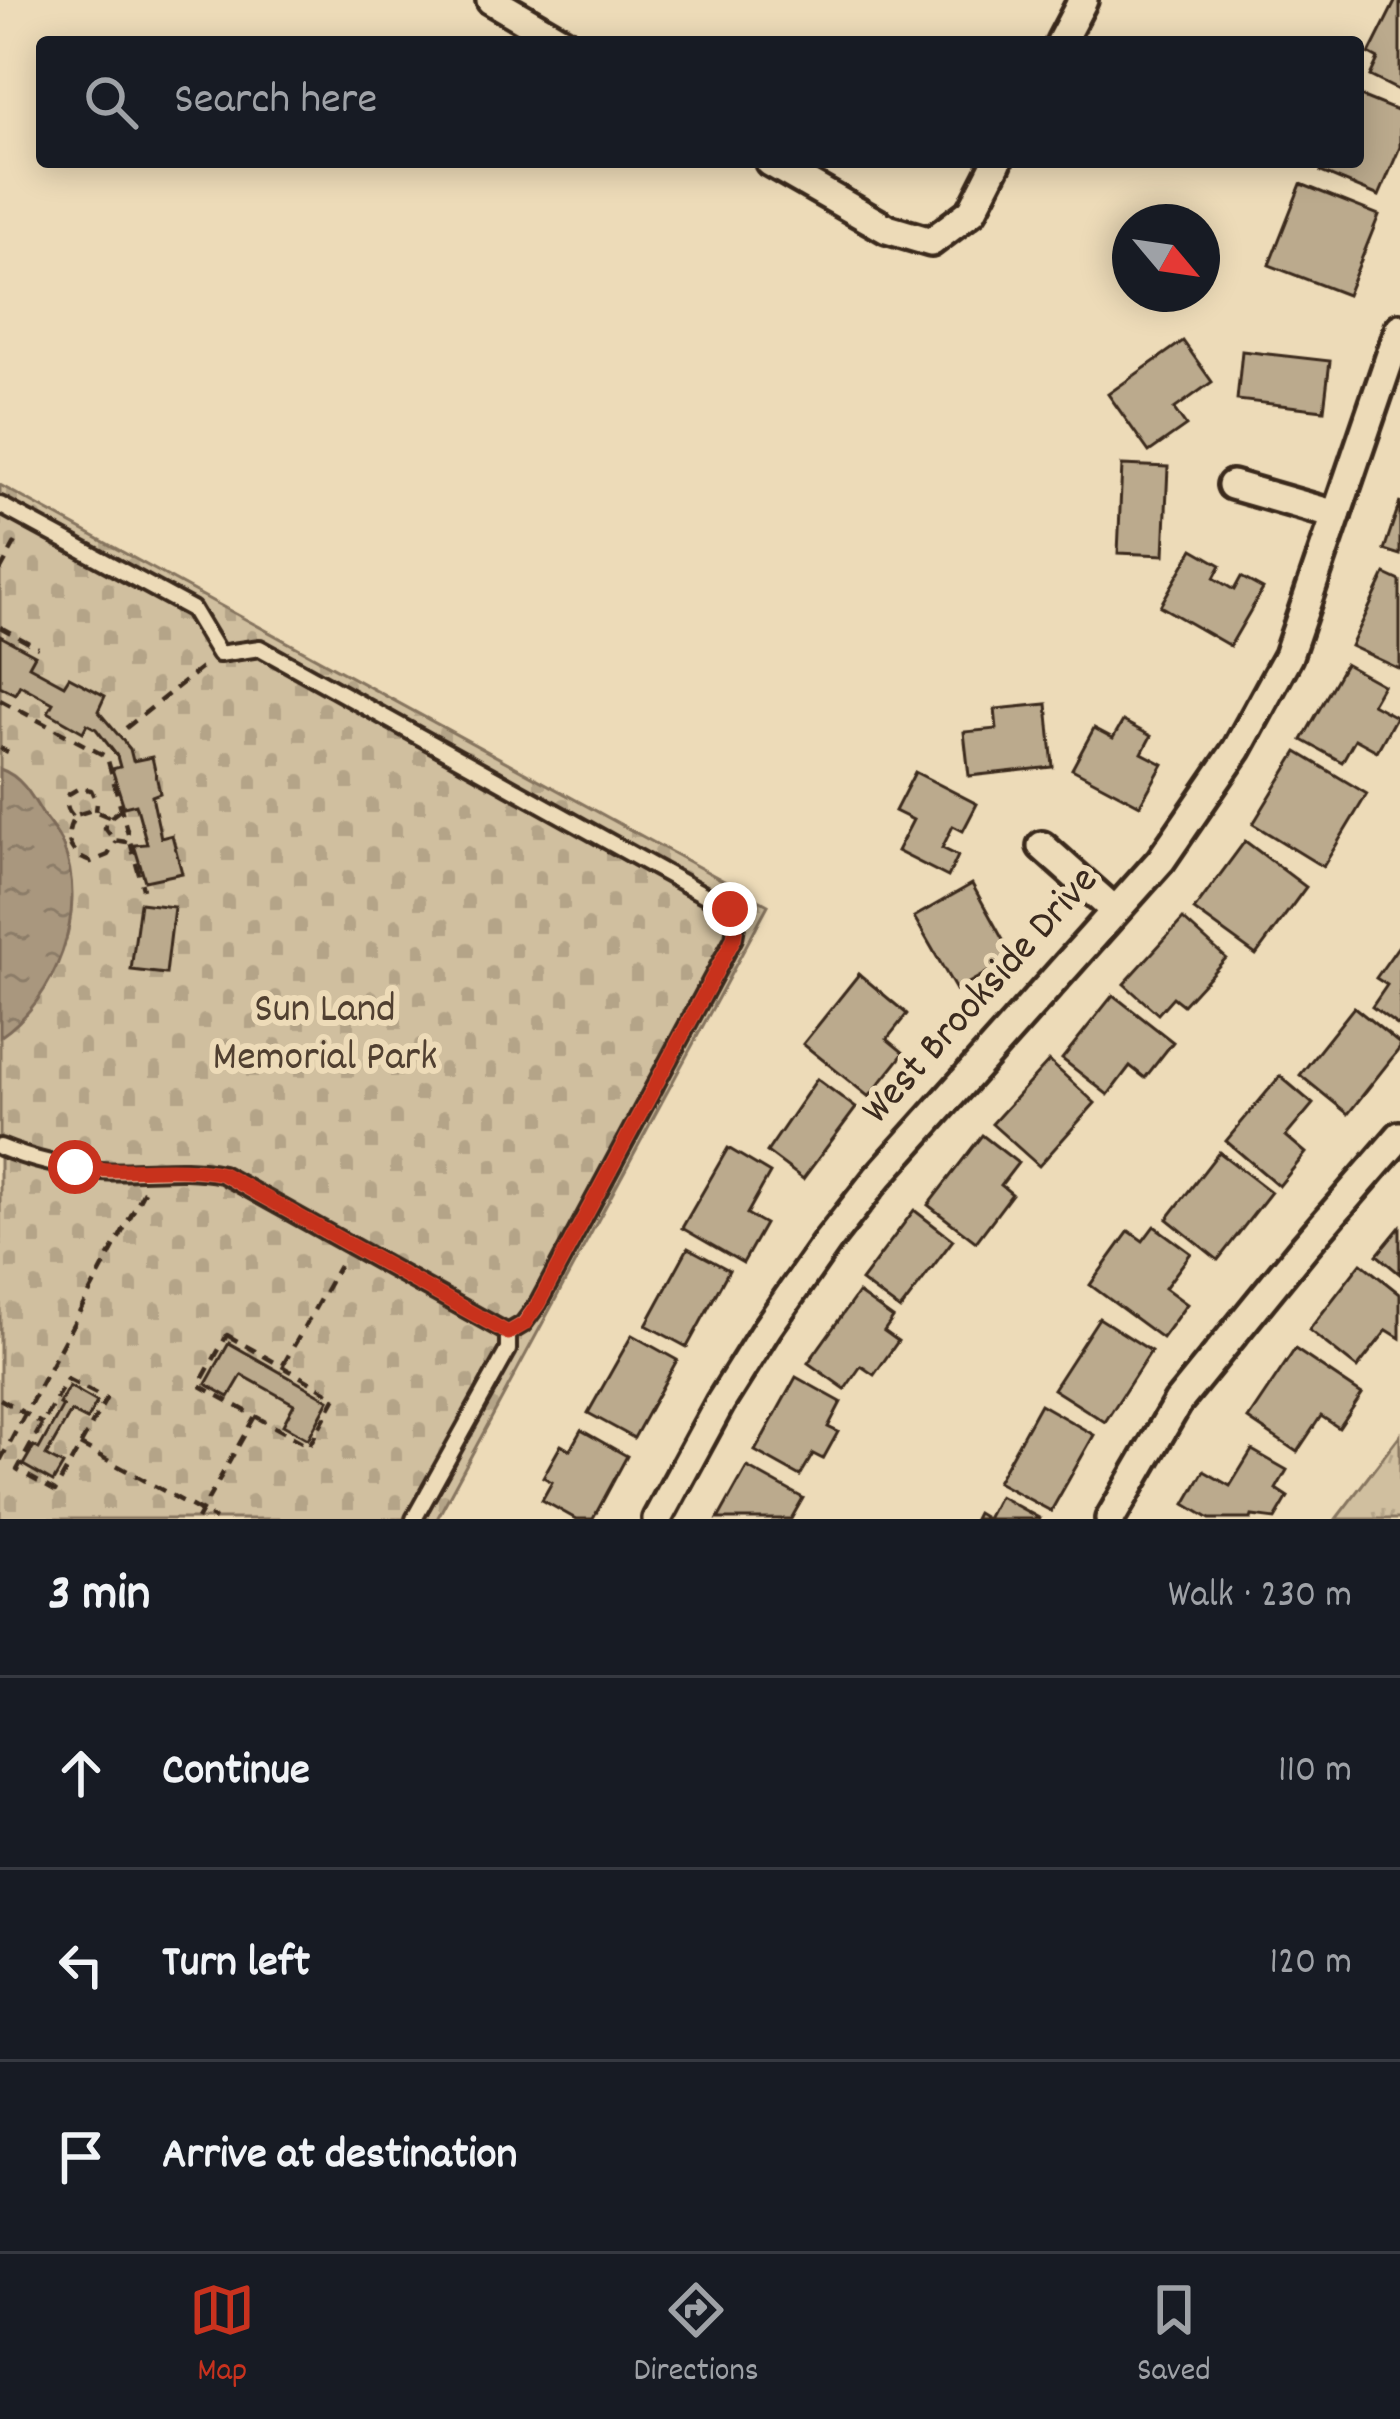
<!DOCTYPE html>
<html lang="en">
<head>
<meta charset="utf-8">
<style>
  body { margin:0; font-family:Dekko,sans-serif; background:#20242c; color:#f1f3f6 }
  .compass { position:absolute; left:1112px; top:204px; width:108px; height:108px; border-radius:50%; background:#171b24; box-shadow:0 6px 30px #0003; rotate:119deg }
  .stop { position:absolute; width:36px; height:36px; margin:-27px; border:9px solid #c8321e; border-radius:50%; background:#fff }
  .stop.end { background:#c8321e; border-color:#fff; box-shadow:0 3px 12px #0008 }
  .list { margin:0; padding:0; list-style:none }
  h2 { display:flex; justify-content:space-between; align-items:center; height:156px; margin:0; padding:0 48px; font-size:51px }
  h2 small { font-size:39px; font-weight:400; color:#9ea1a6 }
  .list li { display:grid; grid-template-columns:78px 1fr auto; gap:36px; align-items:center; box-sizing:border-box; height:192px; padding:0 48px; border-top:3px solid #363941 }
  .list b { display:block; font-size:45px; white-space:nowrap }
  .list em { font-size:39px; font-style:normal; color:#9ea1a6 }
  .icon { flex:none; width:66px; height:66px; fill:none; stroke:currentColor; stroke-width:2; stroke-linecap:round; stroke-linejoin:round }
  .map { position:relative; flex:none; width:1400px; height:1519px; overflow:hidden }
  .search { position:absolute; background:#171b24; box-shadow:0 6px 30px #0003; left:36px; right:36px; top:36px; height:132px; display:flex; align-items:center; gap:30px; box-sizing:border-box; padding:0 42px; border-radius:12px; color:#9ea1a6; font-size:45px }
  .sheet { height:732px; background:#171b24 }
  nav { display:flex; justify-content:space-around; align-items:center; box-sizing:border-box; height:168px; border-top:3px solid #363941; background:#171b24; font-size:33px; color:#9ea1a6 }
  nav a { display:grid; justify-items:center; gap:6px }
  nav .on { color:#c8321e }
  .map>svg:first-child { display:block }
  .grass { fill:url(#grass-tufts); stroke:#86745e; stroke-width:3 }
  .cemetery { fill:url(#cemetery-stones); stroke:#86745e; stroke-width:3 }
  .water { fill:url(#water-ripples); stroke:#7d6b58; stroke-width:3 }
  .building { fill:#bbaa8d; stroke:#3b2a1e; stroke-width:3 }
  .lines { fill:none; stroke-linecap:round; stroke-linejoin:round }
  .service-casing { stroke:#3b2a1e; stroke-width:22 }
  .minor-casing { stroke:#3b2a1e; stroke-width:36 }
  .path { stroke:#3b2a1e; stroke-width:4.5; stroke-dasharray:12 9; stroke-linecap:butt }
  .service { stroke:#eddbb8; stroke-width:14 }
  .minor { stroke:#eddbb8; stroke-width:27 }
  .route { stroke:#c8321e; stroke-width:15 }
  .labels { text-anchor:middle; dominant-baseline:central; stroke-width:12; stroke-linejoin:round; paint-order:stroke }
  .street-label { font-size:42px; fill:#3b2a1e; stroke:#eddbb8 }
  .park-label { font-size:42px; fill:#514031; stroke:#eddbb8 }
</style>
</head>
<body>
<div class="map">
<svg width="1400" height="1519" viewBox="0 0 1400 1519">
  <defs>
    <pattern id="grass-tufts" width="24" height="20" patternUnits="userSpaceOnUse" patternTransform="scale(3)"><rect width="24" height="20" fill="#d0bf9f"/><path d="M3 7l-1-3M5 7V3M7 7l1-3M15 17l-1-3M17 17v-4M19 17l1-3" fill="none" stroke="#b4a488"/></pattern>
    <pattern id="cemetery-stones" width="16" height="16" patternUnits="userSpaceOnUse" patternTransform="scale(3)"><rect width="16" height="16" fill="#d0bf9f"/><path d="M2 7V4a2 2 0 0 1 4 0v3zM10 15v-3a2 2 0 0 1 4 0v3z" fill="#b4a488"/></pattern>
    <pattern id="water-ripples" width="26" height="14" patternUnits="userSpaceOnUse" patternTransform="scale(3)"><rect width="26" height="14" fill="#a9977e"/><path d="M2 4q2-2 4 0t4 0M15 11q2-2 4 0t4 0" fill="none" stroke="#8b7b67"/></pattern>
  </defs>
  <rect width="100%" height="100%" fill="#eddbb8"/>
  <filter id="ink" filterUnits="userSpaceOnUse"><feTurbulence type="fractalNoise" baseFrequency=".00833" numOctaves="2"/><feDisplacementMap in="SourceGraphic" scale="24" xChannelSelector="R" yChannelSelector="G"/><feConvolveMatrix kernelMatrix="1 2 1 2 8 2 1 2 1" color-interpolation-filters="sRGB"/></filter>
  <g filter="url(#ink)">
    <!-- grass -->
    <polygon class="grass" points="1400,1435 1400,1519 1336,1519"/>
    <!-- cemetery -->
    <polygon class="cemetery" points="0,485 768,905 437,1519 0,1519"/>
    <!-- water -->
    <path class="water" d="M0,769c21,7 32,27 43,46 7,10 16,20 20,31 26,65 -7,153 -63,191z"/>
    <!-- building -->
    <g class="building">
      <polygon points="1396,0 1400,0 1400,91 1370,76 1378,59 1369,54"/>
      <polygon points="1358,95 1400,112 1400,147 1379,196 1321,172 1325,162 1358,162"/>
      <polygon points="1301,184 1379,215 1347,295 1269,265"/>
      <polygon points="1183,341 1212,382 1174,409 1186,426 1149,452 1108,394"/>
      <polygon points="1242,351 1330,361 1324,410 1237,400"/>
      <polygon points="1122,465 1168,467 1164,555 1118,553"/>
      <polygon points="1400,502 1400,555 1384,550"/>
      <polygon points="1193,549 1221,565 1214,578 1234,590 1241,577 1263,589 1230,646 1160,606"/>
      <polygon points="1385,574 1400,581 1400,669 1351,646"/>
      <polygon points="0,636 35,655 29,666 64,685 69,677 105,696 98,711 130,749 133,761 152,757 160,793 152,796 161,838 172,835 182,873 145,881 134,845 147,844 136,804 124,807 112,769 120,767 117,756 96,729 87,724 83,732 48,712 53,703 20,685 15,694 0,686"/>
      <polygon points="1345,664 1383,685 1372,704 1396,717 1377,751 1355,739 1342,762 1302,740"/>
      <polygon points="1047,704 1053,767 969,776 964,732 997,729 995,709"/>
      <polygon points="1123,721 1151,736 1142,753 1163,764 1140,805 1072,769 1094,728 1113,738"/>
      <polygon points="1297,752 1367,794 1323,867 1253,824"/>
      <polygon points="915,772 977,804 963,831 953,826 942,848 958,856 948,877 897,851 913,820 895,811"/>
      <polygon points="1245,841 1306,887 1256,955 1194,910"/>
      <polygon points="972,884 1013,958 956,990 914,917"/>
      <polygon points="140,903 174,907 166,974 131,970"/>
      <polygon points="1183,919 1226,958 1183,1005 1173,997 1158,1014 1124,984"/>
      <polygon points="1400,944 1400,1027 1372,1007 1387,985 1376,978"/>
      <polygon points="859,974 907,1014 887,1039 904,1053 869,1097 803,1044"/>
      <polygon points="1113,995 1173,1042 1145,1078 1130,1066 1108,1095 1062,1059"/>
      <polygon points="1354,1007 1400,1044 1400,1048 1348,1114 1300,1075"/>
      <polygon points="1049,1061 1095,1103 1039,1166 992,1124"/>
      <polygon points="1280,1076 1313,1104 1286,1136 1306,1153 1279,1186 1226,1141"/>
      <polygon points="817,1079 856,1108 803,1179 767,1152"/>
      <polygon points="982,1135 1018,1163 1001,1185 1012,1194 976,1242 928,1205"/>
      <polygon points="728,1148 770,1173 747,1214 765,1224 743,1263 682,1228"/>
      <polygon points="1219,1152 1271,1192 1218,1260 1167,1219"/>
      <polygon points="914,1210 953,1240 900,1310 861,1281"/>
      <polygon points="1154,1226 1191,1253 1165,1288 1187,1304 1162,1338 1090,1285 1129,1231 1143,1241"/>
      <polygon points="1400,1227 1400,1274 1377,1255"/>
      <polygon points="688,1248 729,1270 687,1347 646,1325"/>
      <polygon points="1361,1263 1400,1294 1400,1338 1387,1330 1357,1368 1309,1330"/>
      <polygon points="858,1293 893,1318 884,1331 898,1341 874,1375 861,1366 845,1389 808,1363"/>
      <polygon points="1099,1318 1151,1351 1105,1422 1053,1389"/>
      <polygon points="632,1335 677,1360 634,1438 588,1413"/>
      <polygon points="229,1343 329,1400 308,1439 283,1425 294,1404 242,1375 229,1397 206,1384"/>
      <polygon points="1295,1349 1362,1394 1339,1428 1321,1416 1297,1452 1248,1419"/>
      <polygon points="796,1377 841,1402 828,1427 838,1432 823,1459 813,1454 800,1476 755,1451"/>
      <polygon points="69,1386 97,1402 87,1420 71,1412 46,1456 63,1465 53,1482 23,1465 34,1446 39,1449 63,1406 59,1404"/>
      <polygon points="1040,1404 1094,1435 1051,1511 997,1482"/>
      <polygon points="581,1430 627,1456 593,1519 576,1519 542,1500 552,1482 543,1477 561,1445 570,1450"/>
      <polygon points="1252,1450 1287,1470 1276,1489 1288,1497 1275,1519 1252,1516 1251,1519 1210,1519 1185,1504 1204,1471 1230,1486"/>
      <polygon points="747,1467 803,1498 791,1519 718,1519"/>
      <polygon points="999,1496 1041,1519 974,1519 977,1513 987,1519"/>
    </g>
    <g class="lines">
      <!-- service casing -->
      <g class="service-casing">
        <g id="service">
          <polyline points="0,505 192,609 219,654 260,648 730,909 737,920 734,938 538,1304 523,1324 508,1333"/>
          <path d="M0,1147c32,13 66,21 101,24 41,3 80,-6 121,3l286,159"/>
          <polyline points="414,1519 508,1350 508,1333"/>
        </g>
      </g>
      <!-- minor casing -->
      <g class="minor-casing">
        <g id="minor">
          <polyline points="491,0 563,42"/>
          <polyline points="1061,42 1083,0"/>
          <polyline points="770,162 887,229 931,242 972,211 997,162"/>
          <polyline points="1232,485 1336,515"/>
          <polyline points="1042,846 1115,911"/>
          <polyline points="657,1519 720,1403 767,1328 827,1242 877,1178 1161,860 1237,749 1288,656 1400,328"/>
          <polyline points="1110,1519 1178,1402 1304,1247 1400,1136"/>
        </g>
      </g>
      <!-- path -->
      <g class="path">
        <polyline points="0,571 19,536"/>
        <polyline points="0,627 38,648"/>
        <polyline points="0,700 107,757 143,889"/>
        <polyline points="126,728 205,665"/>
        <polyline points="0,748 8,752"/>
        <polyline points="120,810 107,820 105,828 114,840 127,842"/>
        <path d="M73,816c-7,-7 -7,-13 -4,-22l10,-6 12,2 6,13 -1,8"/>
        <path d="M109,817l-17,-7 -16,5c-14,19 -8,40 15,47l17,-7 8,-14"/>
        <polygon points="227,1335 336,1397 309,1446 199,1385"/>
        <polyline points="283,1365 339,1266"/>
        <polygon points="67,1379 106,1399 55,1491 17,1470"/>
        <polyline points="0,1399 43,1424"/>
        <polyline points="80,1445 215,1519"/>
        <polyline points="0,1461 144,1191"/>
        <polyline points="197,1519 255,1416"/>
      </g>
      <!-- service -->
      <use href="#service" class="service"/>
      <!-- minor -->
      <use href="#minor" class="minor"/>
    </g>
  </g>
  <g class="lines" filter="url(#ink)">
    <!-- route -->
    <path class="route" d="M75,1167c49,8 99,-4 148,7l285,159 16,-9 14,-20 196,-366 3,-18 -7,-11"/>
  </g>
  <g class="labels">
    <!-- street labels -->
    <g class="street-label">
      <text transform="translate(982 997) rotate(-48)">West Brookside Drive</text>
    </g>
    <!-- park labels -->
    <g class="park-label">
      <text x="325" y="1012">Sun Land<tspan x="325" dy="48">Memorial Park</tspan></text>
    </g>
  </g>
</svg>
<svg class="compass" viewBox="-18 -18 36 36"><path d="M0-13l5 13h-10z" fill="#e53935"/><path d="M0 13l5-13h-10z" fill="#9ea1a6"/></svg>
<div class="stop" style="left:75px;top:1167px"></div>
<div class="stop end" style="left:730px;top:909px"></div>
<div class="search"><svg class="icon" aria-label="search" viewBox="0 0 24 24"><circle cx="10" cy="10" r="6"/><path d="M15 15l6 6"/></svg>Search here</div>
</div>
<section class="sheet">
<h2>3 min<small>Walk · 230 m</small></h2>
<ul class="list">
<li><svg class="icon" aria-label="ahead" viewBox="0 0 24 24"><path d="M12 20V5M6 11l6-6 6 6"/></svg><div><b>Continue</b></div><em>110 m</em></li>
<li><svg class="icon" aria-label="left" viewBox="0 0 24 24"><path d="M17 20v-9H6M10 6l-5 5 5 5"/></svg><div><b>Turn left</b></div><em>120 m</em></li>
<li><svg class="icon" aria-label="arrive" viewBox="0 0 24 24"><path d="M6 21V4h12l-3 4 3 4H6"/></svg><div><b>Arrive at destination</b></div></li>
</ul>
</section>
<nav>
<a class="on"><svg class="icon" aria-label="map" viewBox="0 0 24 24"><path d="M3 6l6-2 6 2 6-2v14l-6 2-6-2-6 2zM9 4v14M15 6v14"/></svg>Map</a>
<a><svg class="icon" aria-label="directions" viewBox="0 0 24 24"><path d="M12 3l9 9-9 9-9-9zM9 14v-3h6M13 9l2 2-2 2"/></svg>Directions</a>
<a><svg class="icon" aria-label="saved" viewBox="0 0 24 24"><path d="M7 4h10v16l-5-4-5 4z"/></svg>Saved</a>
</nav>
</body>
</html>
